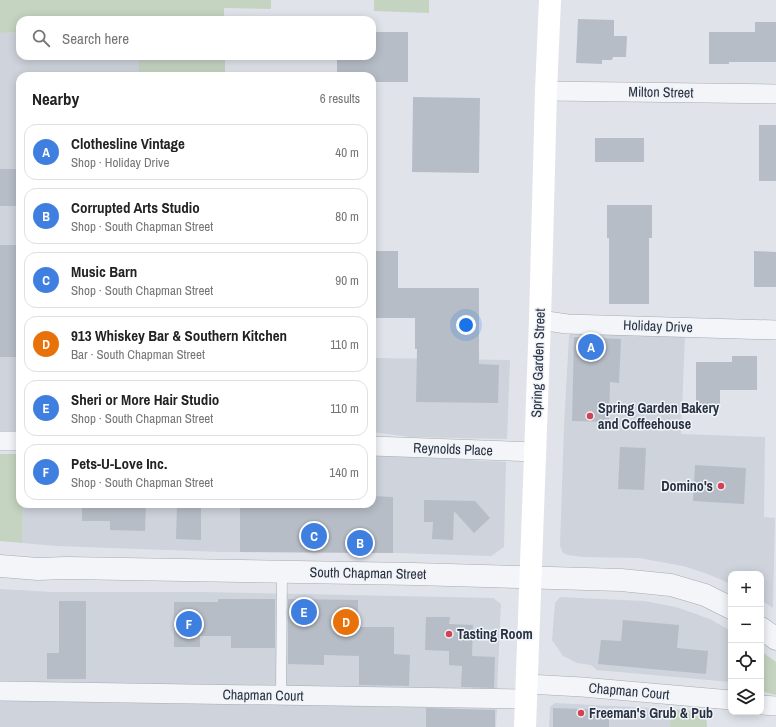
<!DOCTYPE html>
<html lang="en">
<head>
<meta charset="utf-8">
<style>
  body { margin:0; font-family:"Archivo Narrow",sans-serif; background:#f6f6f6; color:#222 }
  .controls { position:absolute; right:12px; bottom:12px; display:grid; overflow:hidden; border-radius:8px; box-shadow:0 2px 10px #0003 }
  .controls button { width:36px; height:36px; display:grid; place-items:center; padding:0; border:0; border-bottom:1px solid #e0e0e0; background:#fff; color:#222; font:20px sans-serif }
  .you { position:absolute; left:466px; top:325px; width:14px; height:14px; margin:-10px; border:3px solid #fff; border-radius:50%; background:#1a73e8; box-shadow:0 0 0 6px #1a73e833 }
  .badge { display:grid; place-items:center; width:26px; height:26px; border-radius:50%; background:#0b8043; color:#fff; font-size:13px; font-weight:700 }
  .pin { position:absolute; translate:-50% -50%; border:2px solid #fff; box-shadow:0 1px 4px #0006 }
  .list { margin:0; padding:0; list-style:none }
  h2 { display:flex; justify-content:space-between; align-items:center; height:52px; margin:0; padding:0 16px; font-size:17px }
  h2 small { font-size:13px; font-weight:400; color:#767676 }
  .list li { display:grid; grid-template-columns:26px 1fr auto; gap:12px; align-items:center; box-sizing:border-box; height:56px; margin:0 8px 8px; padding:0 8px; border:1px solid #e0e0e0; border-radius:12px }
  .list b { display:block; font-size:15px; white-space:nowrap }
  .list p { margin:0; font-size:13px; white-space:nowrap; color:#767676 }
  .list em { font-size:13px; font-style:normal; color:#767676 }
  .icon { flex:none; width:22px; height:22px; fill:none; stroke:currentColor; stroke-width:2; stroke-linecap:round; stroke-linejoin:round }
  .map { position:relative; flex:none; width:776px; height:727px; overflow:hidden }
  .search { position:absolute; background:#fff; box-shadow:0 2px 10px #0003; left:16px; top:16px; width:360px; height:44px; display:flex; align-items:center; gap:10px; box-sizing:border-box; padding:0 14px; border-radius:12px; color:#767676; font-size:15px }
  .panel { position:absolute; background:#fff; box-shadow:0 2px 10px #0003; left:16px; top:72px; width:360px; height:436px; border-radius:12px }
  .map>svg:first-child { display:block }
  .built { fill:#ced3dc }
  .green { fill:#c5d4c1 }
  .building { fill:#b7bdc7 }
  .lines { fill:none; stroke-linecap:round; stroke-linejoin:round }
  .service-casing { stroke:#a5abb4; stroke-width:11 }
  .minor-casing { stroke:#a5abb4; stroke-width:20 }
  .tertiary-casing { stroke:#a5abb4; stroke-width:23 }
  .service { stroke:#f3f5f8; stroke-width:10 }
  .minor { stroke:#f3f5f8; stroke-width:19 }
  .tertiary { stroke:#f3f5f8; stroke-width:22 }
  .secondary { stroke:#fff; stroke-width:22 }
  .poi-dot { fill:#d24254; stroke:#f0f3f7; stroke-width:1.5 }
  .labels { text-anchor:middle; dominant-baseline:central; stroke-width:3; stroke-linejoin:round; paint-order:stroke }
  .street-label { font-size:14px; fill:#283142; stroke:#f0f3f7 }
  .poi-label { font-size:14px; font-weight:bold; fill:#283142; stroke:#f0f3f7; text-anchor:start }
</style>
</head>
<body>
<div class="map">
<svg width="776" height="727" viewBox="0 0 776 727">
  <rect width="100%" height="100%" fill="#e0e4ea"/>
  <!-- built -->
  <g class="built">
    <polygon points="20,32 20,56 139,56 139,76 20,76 20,432 0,432 0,33"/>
    <polygon points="572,331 685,334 681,434 765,437 764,517 775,518 773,608 761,600 761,574 731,574 731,584 705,573 683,566 639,558 583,557 568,555 563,553 560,546 564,426 569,336"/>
    <polygon points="372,358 510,360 507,439 410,437 372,432"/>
    <polygon points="372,455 506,462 504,547 491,556 395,553 222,552 56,546 22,543 23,504 372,504"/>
    <polygon points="0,589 52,592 202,592 493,598 501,604 497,692 0,681"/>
    <polygon points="560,597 644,601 676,607 710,619 731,631 731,682 597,670 591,665 577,663 563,656 552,640 555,603"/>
    <polygon points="0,698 497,709 496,727 0,727"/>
    <polygon points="555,703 671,709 670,727 549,727 550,707"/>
  </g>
  <!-- green -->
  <g class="green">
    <polygon points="0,0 271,0 271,9 224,8 224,20 20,20 20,32 0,33"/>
    <polygon points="374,0 429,0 429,13 374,11"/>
    <rect x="139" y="56" width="86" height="20"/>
    <polygon points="0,454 20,454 20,504 23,504 22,543 0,541"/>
    <polygon points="761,651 776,662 776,695 761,691"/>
    <polygon points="671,709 706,712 707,727 670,727"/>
  </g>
  <!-- building -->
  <g class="building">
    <polygon points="578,19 614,20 614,36 627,36 626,57 613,57 612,60 602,60 602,64 576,63"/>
    <polygon points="755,22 776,22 776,62 729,62 729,64 709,64 709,32 755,32"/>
    <polygon points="372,32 408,32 408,82 372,82 372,76 337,76 337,56 372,56"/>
    <polygon points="413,97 480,98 479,173 412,172"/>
    <rect x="759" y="125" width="17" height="56"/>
    <rect x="595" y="138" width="49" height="24"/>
    <rect x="0" y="169" width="20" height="37"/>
    <polygon points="607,205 652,205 652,238 649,238 649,304 609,304 609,238 607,238"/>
    <rect x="0" y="245" width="20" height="112"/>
    <polygon points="372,251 398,251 398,288 479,288 479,364 499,365 498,403 416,402 417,349 415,349 415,318 372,318"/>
    <polygon points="754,251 776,252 776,287 754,287"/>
    <polygon points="574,337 621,339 619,383 610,382 609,422 572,421"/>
    <polygon points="732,356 757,356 757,390 720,390 720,408 696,408 696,362 732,362"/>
    <polygon points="620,447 646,448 644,490 618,489"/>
    <polygon points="695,465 746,468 744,504 693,501"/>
    <polygon points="372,496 393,497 393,553 240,552 240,504 372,504"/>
    <polygon points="424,500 475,501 490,518 474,533 454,511 453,540 432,539 433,522 424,522"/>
    <polygon points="82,504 146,504 145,531 110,530 110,521 82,521"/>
    <polygon points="177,504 201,504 201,540 176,539"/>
    <polygon points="218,599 275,599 275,648 231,648 231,636 200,636 200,647 174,647 174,602 218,602"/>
    <polygon points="288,599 358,600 358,627 394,627 394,654 410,655 409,686 359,685 359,656 324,655 324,665 288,664"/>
    <polygon points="59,601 86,601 86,679 47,679 47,653 59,653"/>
    <polygon points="426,617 450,617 449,624 473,625 472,656 495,657 494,688 461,687 462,666 449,665 449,651 425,650"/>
    <polygon points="623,620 679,625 677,648 708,651 706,674 598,664 601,640 621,641"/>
    <polygon points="426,708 494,710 495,710 495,727 426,727"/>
    <polygon points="553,708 609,710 609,727 553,727"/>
  </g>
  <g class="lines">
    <!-- service casing -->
    <g class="service-casing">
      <polyline id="service" points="281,695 282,572"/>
    </g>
    <!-- minor casing -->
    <g class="minor-casing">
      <g id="minor">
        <polyline points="546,91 776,94"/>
        <polyline points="540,320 567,324 776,330"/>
        <polyline points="0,441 20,441"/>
        <polyline points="372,446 535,452"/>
        <polyline points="527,684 582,687 731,700"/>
        <polyline points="0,691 527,699"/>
        <polyline points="761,705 776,706"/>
      </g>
    </g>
    <!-- tertiary casing -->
    <g class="tertiary-casing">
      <g id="tertiary">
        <polyline points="0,566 38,569 66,568 414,574 621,580 671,585 705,595 731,608"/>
        <polyline points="761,628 776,639"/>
      </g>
    </g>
    <!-- service -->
    <use href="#service" class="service"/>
    <!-- minor -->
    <use href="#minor" class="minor"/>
    <!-- tertiary -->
    <use href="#tertiary" class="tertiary"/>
    <!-- secondary -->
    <polyline class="secondary" points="525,727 540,320 546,91 550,0"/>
  </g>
  <!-- markers -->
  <g class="poi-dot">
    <circle cx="590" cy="416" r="4"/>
    <circle cx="721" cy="486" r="4"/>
    <circle cx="449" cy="634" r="4"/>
    <circle cx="581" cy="713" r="4"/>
  </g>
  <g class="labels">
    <!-- street labels -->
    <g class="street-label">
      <text transform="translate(661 92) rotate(1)">Milton Street</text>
      <text transform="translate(658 326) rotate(2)">Holiday Drive</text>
      <text transform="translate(538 363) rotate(-88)">Spring Garden Street</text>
      <text transform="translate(453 449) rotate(2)">Reynolds Place</text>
      <text transform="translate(368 573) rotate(1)">South Chapman Street</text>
      <text transform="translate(629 691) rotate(5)">Chapman Court</text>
      <text transform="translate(263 695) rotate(1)">Chapman Court</text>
    </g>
    <!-- poi labels -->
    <g class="poi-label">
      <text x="598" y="408">Spring Garden Bakery<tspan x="598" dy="16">and Coffeehouse</tspan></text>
      <text x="713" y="486" text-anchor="end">Domino's</text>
      <text x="457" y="634">Tasting Room</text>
      <text x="589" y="713">Freeman's Grub &amp; Pub</text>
    </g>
  </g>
</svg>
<div class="controls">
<button>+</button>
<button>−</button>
<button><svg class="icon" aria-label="locate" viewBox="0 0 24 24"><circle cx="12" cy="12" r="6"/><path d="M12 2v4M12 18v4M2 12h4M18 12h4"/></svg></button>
<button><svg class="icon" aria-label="layers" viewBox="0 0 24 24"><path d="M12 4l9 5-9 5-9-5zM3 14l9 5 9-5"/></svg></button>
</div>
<div class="you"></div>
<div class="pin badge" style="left:591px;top:347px;background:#3f7fe0">A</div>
<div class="pin badge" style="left:360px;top:543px;background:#3f7fe0">B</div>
<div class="pin badge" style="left:314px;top:536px;background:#3f7fe0">C</div>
<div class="pin badge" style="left:346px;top:622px;background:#e8710a">D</div>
<div class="pin badge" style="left:304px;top:612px;background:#3f7fe0">E</div>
<div class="pin badge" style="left:189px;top:624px;background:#3f7fe0">F</div>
<div class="search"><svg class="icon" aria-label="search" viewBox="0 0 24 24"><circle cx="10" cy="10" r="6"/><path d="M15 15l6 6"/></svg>Search here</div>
<section class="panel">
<h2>Nearby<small>6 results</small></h2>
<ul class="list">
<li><span class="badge" style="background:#3f7fe0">A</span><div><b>Clothesline Vintage</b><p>Shop · Holiday Drive</p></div><em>40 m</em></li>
<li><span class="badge" style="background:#3f7fe0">B</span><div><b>Corrupted Arts Studio</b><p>Shop · South Chapman Street</p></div><em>80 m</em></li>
<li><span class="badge" style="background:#3f7fe0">C</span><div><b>Music Barn</b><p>Shop · South Chapman Street</p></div><em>90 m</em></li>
<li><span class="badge" style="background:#e8710a">D</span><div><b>913 Whiskey Bar &amp; Southern Kitchen</b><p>Bar · South Chapman Street</p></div><em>110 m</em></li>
<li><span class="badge" style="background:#3f7fe0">E</span><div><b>Sheri or More Hair Studio</b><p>Shop · South Chapman Street</p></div><em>110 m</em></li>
<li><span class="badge" style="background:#3f7fe0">F</span><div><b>Pets-U-Love Inc.</b><p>Shop · South Chapman Street</p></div><em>140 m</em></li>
</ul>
</section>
</div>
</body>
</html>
